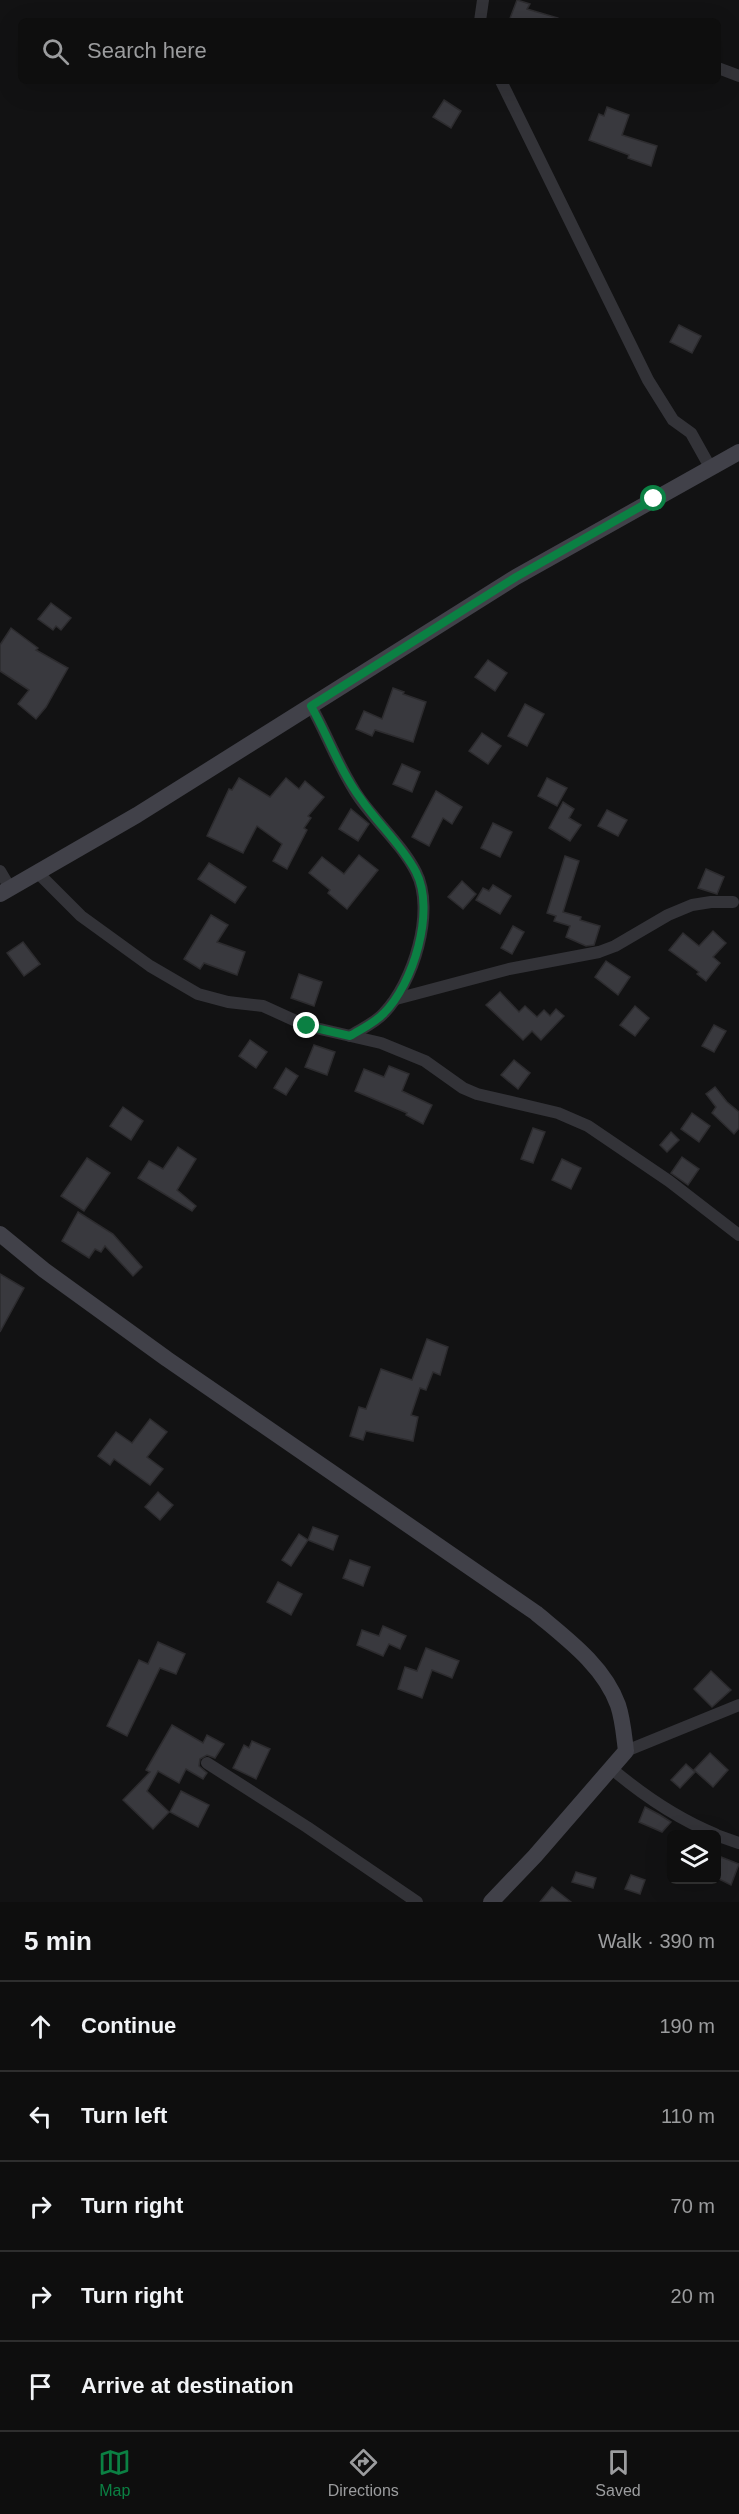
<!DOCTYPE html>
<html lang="en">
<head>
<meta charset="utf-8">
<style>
  body { margin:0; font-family:Helvetica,sans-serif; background:#171717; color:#f1f3f6 }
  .controls { position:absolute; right:18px; bottom:18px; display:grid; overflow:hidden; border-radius:9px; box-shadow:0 6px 24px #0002 }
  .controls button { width:54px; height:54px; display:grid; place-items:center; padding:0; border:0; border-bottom:2px solid #2e2e2e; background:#0e0e0e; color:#f1f3f6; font:30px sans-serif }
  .stop { position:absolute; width:18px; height:18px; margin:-14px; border:4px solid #0b8043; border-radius:50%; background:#fff }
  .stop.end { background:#0b8043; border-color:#fff; box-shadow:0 2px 6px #0008 }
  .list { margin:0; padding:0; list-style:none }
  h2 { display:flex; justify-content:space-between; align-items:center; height:78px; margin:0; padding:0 24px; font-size:26px }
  h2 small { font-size:20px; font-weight:400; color:#9b9c9e }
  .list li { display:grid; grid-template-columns:39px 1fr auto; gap:18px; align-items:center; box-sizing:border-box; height:90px; padding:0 24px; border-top:2px solid #2e2e2e }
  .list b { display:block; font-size:22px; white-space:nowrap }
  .list em { font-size:20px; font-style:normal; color:#9b9c9e }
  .icon { flex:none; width:33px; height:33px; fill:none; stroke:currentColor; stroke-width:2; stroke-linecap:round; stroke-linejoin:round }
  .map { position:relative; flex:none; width:739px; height:1902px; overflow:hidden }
  .search { position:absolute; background:#0e0e0e; box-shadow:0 6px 24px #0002; left:18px; right:18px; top:18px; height:66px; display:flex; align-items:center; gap:15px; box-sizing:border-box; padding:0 21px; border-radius:9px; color:#9b9c9e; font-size:22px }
  .sheet { height:528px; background:#0e0e0e }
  nav { display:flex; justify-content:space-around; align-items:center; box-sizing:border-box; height:84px; border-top:2px solid #2e2e2e; background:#0e0e0e; font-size:16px; color:#9b9c9e }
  nav a { display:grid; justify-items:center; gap:3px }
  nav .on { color:#0b8043 }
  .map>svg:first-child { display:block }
  .building { fill:#39393e; stroke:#2d2c2f; stroke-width:1.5 }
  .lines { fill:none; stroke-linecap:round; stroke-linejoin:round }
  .street { stroke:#333338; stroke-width:12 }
  .secondary { stroke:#414149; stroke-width:16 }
  .route { stroke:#0b8043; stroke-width:8 }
</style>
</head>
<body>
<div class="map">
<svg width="739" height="1902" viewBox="0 0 739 1902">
  <rect width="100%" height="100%" fill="#121213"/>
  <!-- building -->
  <g class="building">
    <polygon points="517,0 530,4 527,9 558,18 558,21 509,21"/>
    <polygon points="444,100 461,111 451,128 433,117"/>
    <polygon points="607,107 629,115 622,135 657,146 651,166 628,158 629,155 589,140 599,114 604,116"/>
    <polygon points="679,325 701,336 692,353 670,342"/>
    <polygon points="51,603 71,618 61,630 56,626 53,630 38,619"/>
    <polygon points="11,628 38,648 36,650 68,668 46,707 36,719 18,704 29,690 0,671 0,645"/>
    <polygon points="488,660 507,673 495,691 475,677"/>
    <polygon points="393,688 404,692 403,694 426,702 413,742 375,730 372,736 356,729 364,711 382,719"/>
    <polygon points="525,704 544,714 527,746 508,736"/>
    <polygon points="482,733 501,746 488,764 469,751"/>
    <polygon points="402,764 420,772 412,792 393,784"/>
    <polygon points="239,778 270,797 286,778 299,789 305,781 324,797 308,816 311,818 304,828 307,830 287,869 273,861 282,844 257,826 243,853 207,836 229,789 232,790"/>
    <polygon points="547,778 567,788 557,806 538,796"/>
    <polygon points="436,791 462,807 452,824 443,818 429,846 412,837"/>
    <polygon points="563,802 574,809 569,818 581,825 570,841 549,828"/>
    <polygon points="351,809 369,824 358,841 339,829"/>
    <polygon points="607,810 627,820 618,836 598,826"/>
    <polygon points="493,823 512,832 500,857 481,848"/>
    <polygon points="359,855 378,870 347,909 328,893 330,890 309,873 322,857 344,874"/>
    <polygon points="565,856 579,861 563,912 581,917 580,920 600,926 594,945 586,946 566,937 570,926 554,921 556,916 547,913"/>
    <polygon points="209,863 246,887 235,903 198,879"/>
    <polygon points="706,869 724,877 717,894 698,888"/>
    <polygon points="462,881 476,894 463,909 448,897"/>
    <polygon points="493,885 511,896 500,914 476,900 483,888 489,891"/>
    <polygon points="211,915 228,925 217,942 245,952 237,975 204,963 200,969 184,959"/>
    <polygon points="513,926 524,932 512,954 501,948"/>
    <polygon points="713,931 726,943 713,957 720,963 706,981 697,974 699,972 669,950 683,933 699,946"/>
    <polygon points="23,942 40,964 24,976 7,953"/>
    <polygon points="606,961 630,977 618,995 595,977"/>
    <polygon points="299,974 322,982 314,1006 291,998"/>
    <polygon points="500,992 519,1012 525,1006 537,1017 544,1010 550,1016 556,1009 564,1016 541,1040 532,1031 523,1040 486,1005"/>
    <polygon points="635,1006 649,1018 635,1036 620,1025"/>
    <polygon points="714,1025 726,1031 714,1052 702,1046"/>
    <polygon points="250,1040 267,1052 256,1068 239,1056"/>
    <polygon points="314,1045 335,1052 327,1075 305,1067"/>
    <polygon points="514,1060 530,1073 518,1089 501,1075"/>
    <polygon points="389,1066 409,1074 402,1091 432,1105 423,1124 406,1115 407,1113 355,1091 364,1069 384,1077"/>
    <polygon points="286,1068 298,1076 286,1095 274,1088"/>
    <polygon points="715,1087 727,1102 739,1112 739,1128 734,1134 712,1113 716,1107 706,1094"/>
    <polygon points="123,1107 143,1121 131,1140 110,1126"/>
    <polygon points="692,1113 710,1126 699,1142 681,1129"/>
    <polygon points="533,1128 545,1132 533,1163 521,1159"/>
    <polygon points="671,1132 679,1140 667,1152 660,1145"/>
    <polygon points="178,1147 196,1159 177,1190 196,1206 192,1211 138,1178 149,1161 163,1169"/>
    <polygon points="682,1157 699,1169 688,1185 671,1173"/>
    <polygon points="87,1158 110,1173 84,1211 61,1196"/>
    <polygon points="562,1159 581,1168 571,1189 552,1180"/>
    <polygon points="78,1212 113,1234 142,1267 133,1276 105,1246 101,1252 95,1249 89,1258 62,1241"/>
    <polygon points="0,1274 24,1288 0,1332"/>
    <polygon points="427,1339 448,1347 440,1375 433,1372 426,1390 420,1388 411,1415 418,1417 413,1441 366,1431 363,1440 350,1436 359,1407 366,1409 381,1369 412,1380"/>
    <polygon points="150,1419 167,1432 147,1457 163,1469 150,1485 114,1459 110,1465 98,1456 116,1432 132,1443"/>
    <polygon points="158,1492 173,1505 160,1520 145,1507"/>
    <polygon points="313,1527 338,1536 333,1550 308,1540"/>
    <polygon points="299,1534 308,1540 291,1566 282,1560"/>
    <polygon points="350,1560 370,1567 363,1586 343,1578"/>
    <polygon points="278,1582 302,1594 291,1615 267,1602"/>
    <polygon points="383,1626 406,1636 400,1649 389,1644 383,1656 357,1645 362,1630 379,1636"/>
    <polygon points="158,1642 185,1654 176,1674 160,1668 127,1736 107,1726 139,1660 148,1664"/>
    <polygon points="426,1648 459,1661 452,1678 432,1670 422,1698 398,1689 405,1667 417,1671"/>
    <polygon points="711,1671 731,1690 712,1707 694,1689"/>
    <polygon points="172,1725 203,1743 207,1735 224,1744 215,1758 207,1755 200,1759 199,1766 207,1773 203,1779 186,1769 179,1783 158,1771 147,1791 169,1812 153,1829 123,1800 150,1772 146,1770"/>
    <polygon points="252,1741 270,1749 256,1779 233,1768 244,1745 249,1748"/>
    <polygon points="710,1753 728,1770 713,1787 694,1770"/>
    <polygon points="686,1764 695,1772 680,1788 671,1780"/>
    <polygon points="181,1791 209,1805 198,1827 170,1812"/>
    <polygon points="645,1807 660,1815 671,1822 662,1832 639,1822"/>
    <polygon points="721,1857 739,1864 731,1885 717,1878 717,1867"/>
    <polygon points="576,1872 596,1878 593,1888 572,1882"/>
    <polygon points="631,1875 645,1880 640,1894 625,1889"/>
    <polygon points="552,1887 571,1902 540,1902"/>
  </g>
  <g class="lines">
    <!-- street -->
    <g class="street">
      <polyline points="480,21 483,0"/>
      <polyline points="718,68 739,76"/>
      <polyline points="501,81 648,380 673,420 691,433 710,467"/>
      <path d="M311,706c17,30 29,65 49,93 18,25 42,46 56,73 20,39 -3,111 -32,141 -9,10 -23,16 -34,23"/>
      <polyline points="0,871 10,888"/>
      <polyline points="38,873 81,916 150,966 198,994 228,1002 263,1006 307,1026 381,1043 425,1061 463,1088 477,1094 558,1113 588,1126 669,1181 739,1235"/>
      <polyline points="396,999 509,969 599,952 615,946 668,915 692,905 711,902 733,902"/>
      <polyline points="626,1751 739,1705"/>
      <polyline points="207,1763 307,1827 417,1902"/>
      <path d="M612,1769c32,27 64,49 103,65"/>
      <polyline points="716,1835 739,1843"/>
    </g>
    <!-- secondary -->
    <g class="secondary">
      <polyline points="0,894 137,815 516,577 739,452"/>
      <path d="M0,1234l44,36 123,89 369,254c31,26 68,53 82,92 5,15 6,31 8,46l-91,105 -44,46"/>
    </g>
  </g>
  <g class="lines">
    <!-- route -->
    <path class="route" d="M307,1026l43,10c11,-7 25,-13 34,-23 29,-29 52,-102 32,-141 -14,-27 -38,-48 -55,-73 -21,-28 -33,-63 -50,-93l205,-129 138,-78"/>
  </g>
</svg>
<div class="controls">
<button><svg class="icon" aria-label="layers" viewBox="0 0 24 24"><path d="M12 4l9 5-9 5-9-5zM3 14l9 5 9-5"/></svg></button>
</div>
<div class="stop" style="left:654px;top:499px"></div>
<div class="stop end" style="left:307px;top:1026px"></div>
<div class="search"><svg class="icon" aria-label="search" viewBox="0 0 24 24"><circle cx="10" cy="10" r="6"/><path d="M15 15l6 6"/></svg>Search here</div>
</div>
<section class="sheet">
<h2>5 min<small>Walk · 390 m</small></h2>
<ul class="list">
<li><svg class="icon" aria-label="ahead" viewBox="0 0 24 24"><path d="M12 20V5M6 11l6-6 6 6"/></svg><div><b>Continue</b></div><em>190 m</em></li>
<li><svg class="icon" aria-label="left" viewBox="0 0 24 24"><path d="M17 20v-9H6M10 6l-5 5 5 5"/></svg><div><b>Turn left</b></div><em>110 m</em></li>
<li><svg class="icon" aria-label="right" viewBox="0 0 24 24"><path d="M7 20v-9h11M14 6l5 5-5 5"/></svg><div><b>Turn right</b></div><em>70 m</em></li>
<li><svg class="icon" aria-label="right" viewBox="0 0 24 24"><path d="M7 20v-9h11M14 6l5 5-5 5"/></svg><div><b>Turn right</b></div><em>20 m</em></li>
<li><svg class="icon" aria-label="arrive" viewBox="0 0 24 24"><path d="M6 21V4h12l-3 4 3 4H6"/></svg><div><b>Arrive at destination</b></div></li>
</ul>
</section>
<nav>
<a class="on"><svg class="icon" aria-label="map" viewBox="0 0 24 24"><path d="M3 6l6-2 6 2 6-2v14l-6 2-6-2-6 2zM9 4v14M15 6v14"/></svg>Map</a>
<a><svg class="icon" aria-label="directions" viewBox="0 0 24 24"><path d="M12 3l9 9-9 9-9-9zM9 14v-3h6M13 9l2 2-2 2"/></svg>Directions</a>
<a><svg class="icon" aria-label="saved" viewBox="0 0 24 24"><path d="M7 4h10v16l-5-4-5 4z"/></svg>Saved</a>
</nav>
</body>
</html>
